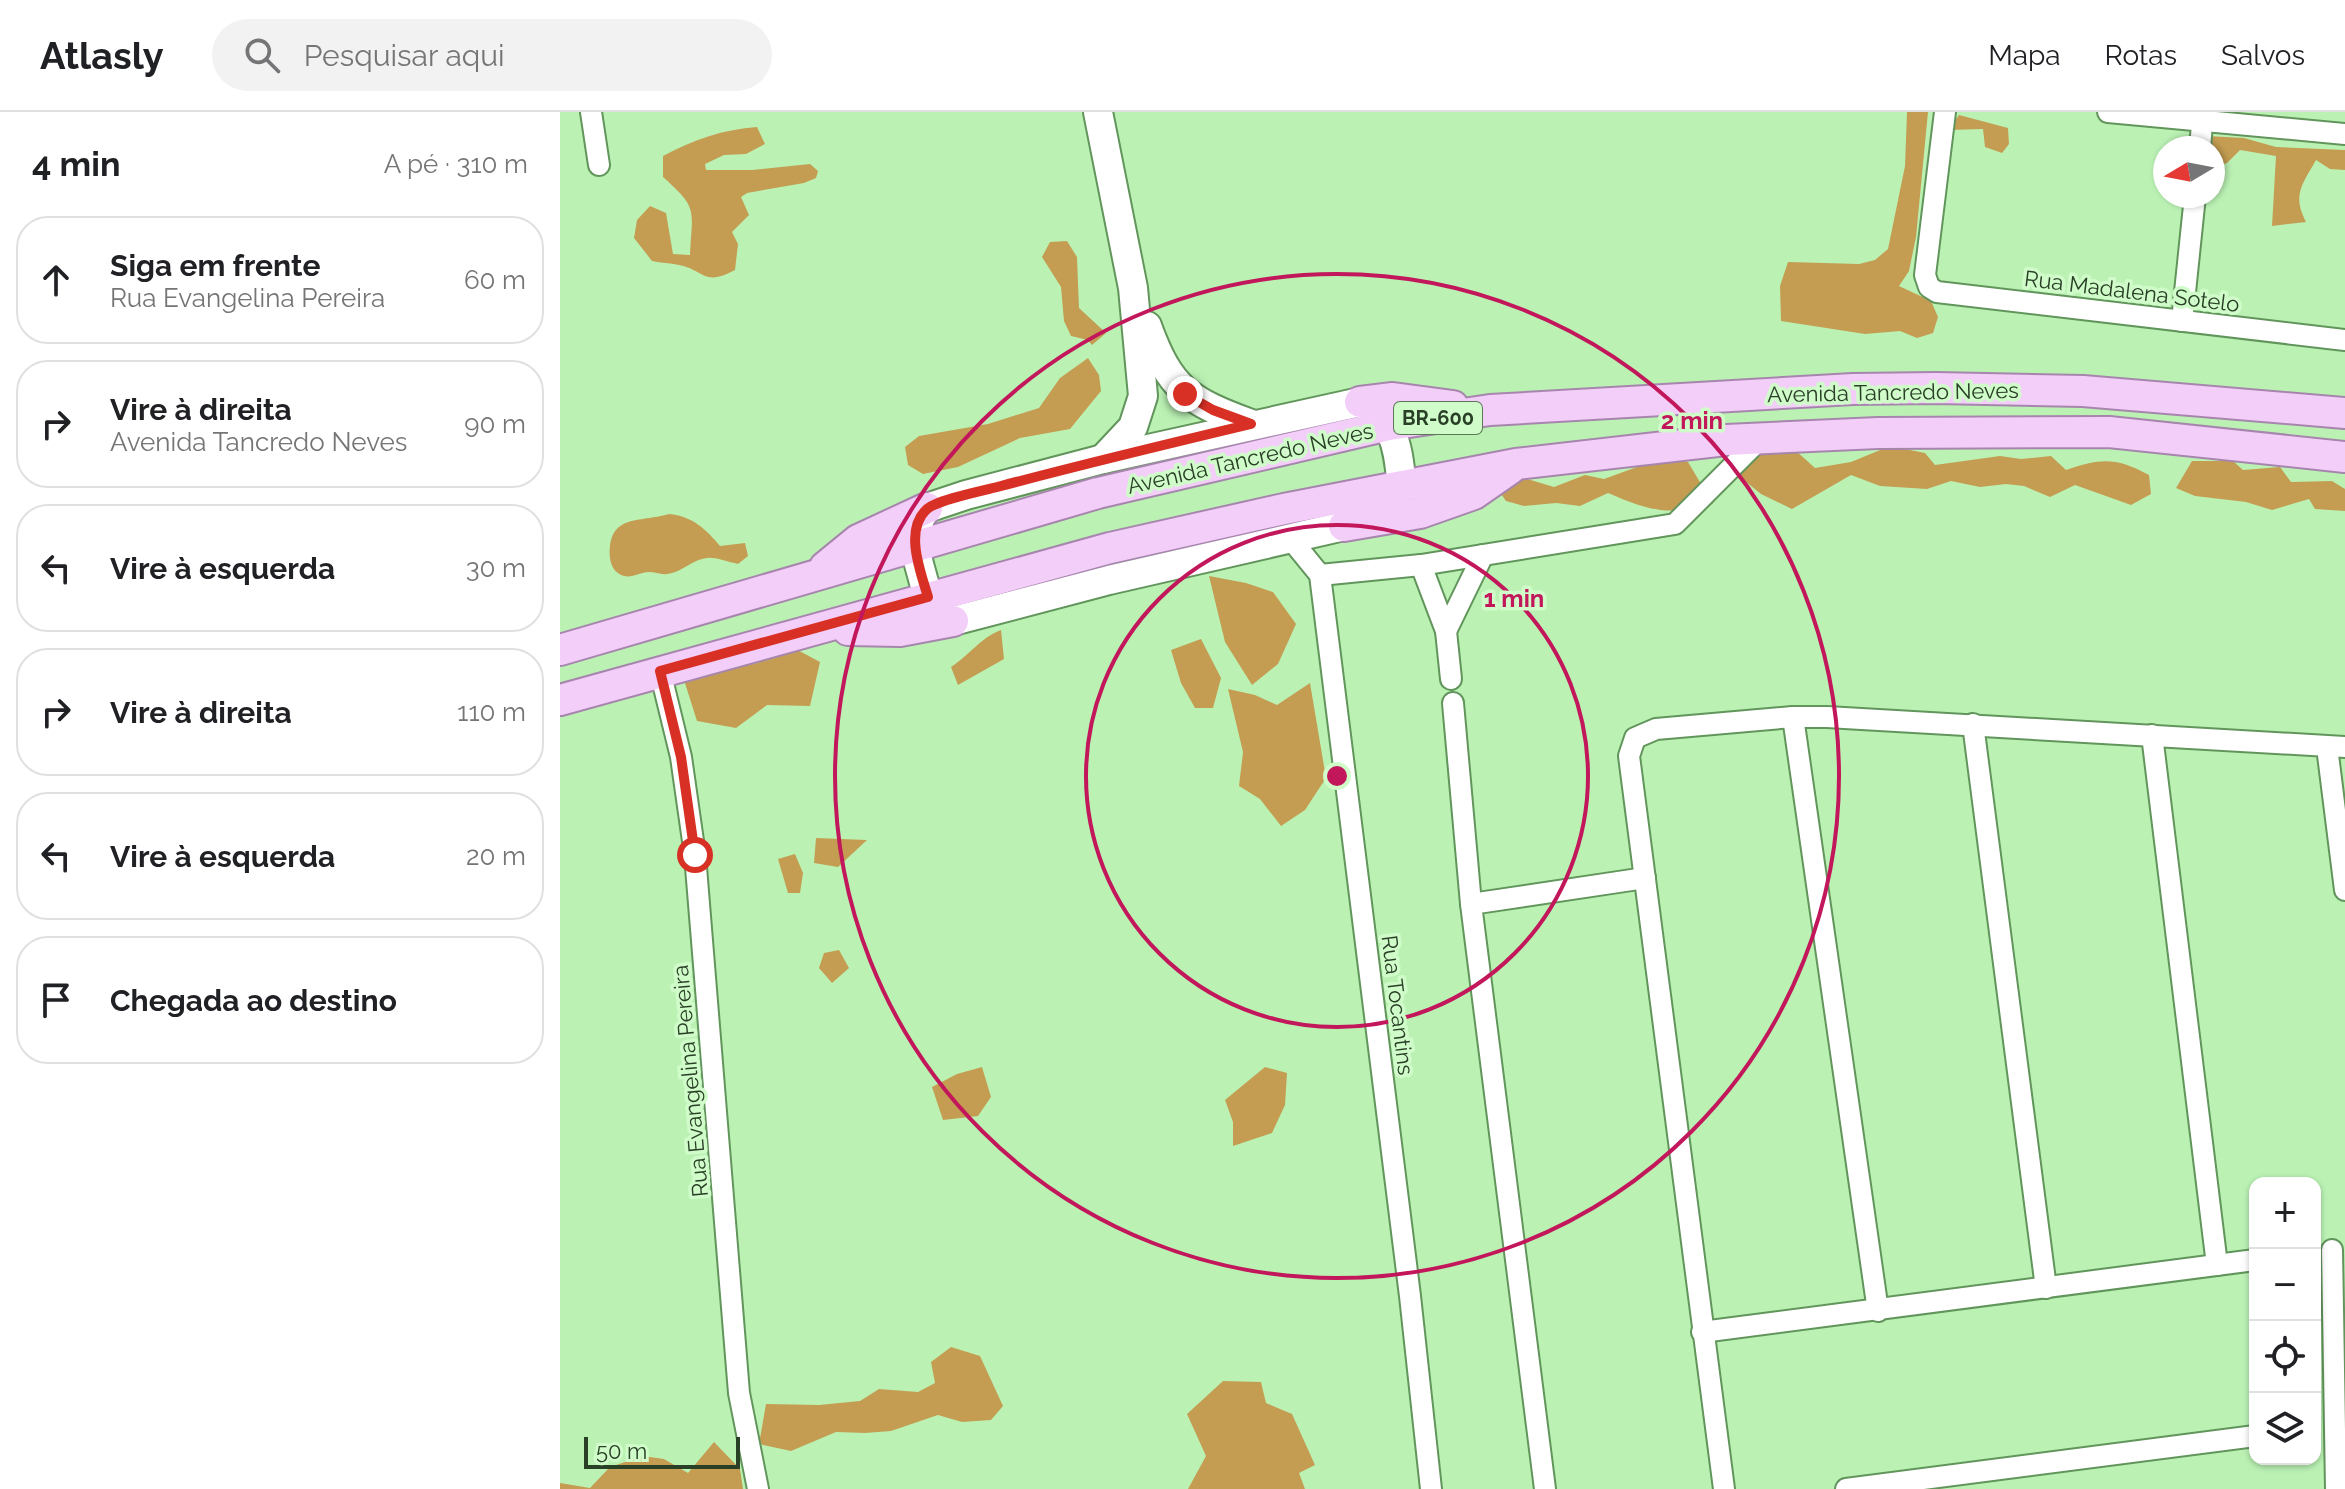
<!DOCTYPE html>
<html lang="pt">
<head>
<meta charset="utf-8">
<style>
  body { margin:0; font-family:Raleway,sans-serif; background:#f2f2f2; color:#202124 }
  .controls { position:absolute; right:24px; bottom:24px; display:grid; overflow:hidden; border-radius:16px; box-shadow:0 2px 6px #0004 }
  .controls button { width:72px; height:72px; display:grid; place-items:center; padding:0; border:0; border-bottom:2px solid #e0e0e0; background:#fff; color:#202124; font:40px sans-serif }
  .compass { position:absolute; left:1593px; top:24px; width:72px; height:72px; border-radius:50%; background:#fff; box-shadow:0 2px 6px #0004; rotate:260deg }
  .scale { position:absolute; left:24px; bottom:20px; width:156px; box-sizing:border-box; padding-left:8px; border:4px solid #293f26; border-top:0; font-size:22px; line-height:28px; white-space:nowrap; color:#293f26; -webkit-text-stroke:6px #d0fcca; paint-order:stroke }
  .stop { position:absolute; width:24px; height:24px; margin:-18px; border:6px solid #d93025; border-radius:50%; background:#fff }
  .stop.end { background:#d93025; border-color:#fff; box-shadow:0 2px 8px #0008 }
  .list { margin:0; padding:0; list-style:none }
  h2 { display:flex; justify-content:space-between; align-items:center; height:104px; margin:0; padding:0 32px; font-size:34px }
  h2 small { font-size:26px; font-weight:400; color:#757577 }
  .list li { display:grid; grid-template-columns:52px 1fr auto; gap:24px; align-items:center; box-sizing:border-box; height:128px; margin:0 16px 16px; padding:0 16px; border:2px solid #e0e0e0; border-radius:32px }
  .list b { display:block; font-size:30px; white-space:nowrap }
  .list p { margin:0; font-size:26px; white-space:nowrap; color:#757577 }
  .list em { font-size:26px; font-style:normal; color:#757577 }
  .icon { flex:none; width:44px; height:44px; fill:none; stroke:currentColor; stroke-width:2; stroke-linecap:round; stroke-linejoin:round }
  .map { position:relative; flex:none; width:1785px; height:1377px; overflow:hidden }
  header { display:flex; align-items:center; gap:48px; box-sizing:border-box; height:112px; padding:0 40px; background:#fff; border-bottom:2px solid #e0e0e0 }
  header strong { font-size:38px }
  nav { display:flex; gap:44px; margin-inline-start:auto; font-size:28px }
  .search { width:560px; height:72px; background:#f2f2f2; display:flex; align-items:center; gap:20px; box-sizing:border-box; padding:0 28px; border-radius:44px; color:#757577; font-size:30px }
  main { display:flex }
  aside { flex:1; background:#fff }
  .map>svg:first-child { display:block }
  .forest { fill:#c49d52 }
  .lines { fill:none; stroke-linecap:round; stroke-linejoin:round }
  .street-casing { stroke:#62955c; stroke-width:24 }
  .secondary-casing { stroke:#62955c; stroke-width:32 }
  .primary-casing { stroke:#a786ad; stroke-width:34 }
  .street { stroke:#fff; stroke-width:20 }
  .secondary { stroke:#fff; stroke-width:28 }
  .primary { stroke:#f3cef9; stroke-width:30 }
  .route { stroke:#d93025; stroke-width:10 }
  .ring { fill:none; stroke:#c2185b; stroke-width:4 }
  .labels { text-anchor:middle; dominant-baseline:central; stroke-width:7; stroke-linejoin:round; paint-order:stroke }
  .shield { fill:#d0fcca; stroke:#5b7857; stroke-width:2 }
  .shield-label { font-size:20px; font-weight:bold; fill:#293f26 }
  .street-label { font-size:22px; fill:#293f26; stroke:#d0fcca }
  .centre { fill:#c2185b; stroke:#d0fcca; stroke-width:4 }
  .ring-label { font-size:24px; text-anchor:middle; font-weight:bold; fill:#c2185b; stroke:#d0fcca; stroke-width:7; stroke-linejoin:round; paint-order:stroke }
</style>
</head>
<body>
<header>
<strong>Atlasly</strong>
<div class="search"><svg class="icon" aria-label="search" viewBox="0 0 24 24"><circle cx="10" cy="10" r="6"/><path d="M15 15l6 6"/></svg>Pesquisar aqui</div>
<nav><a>Mapa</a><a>Rotas</a><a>Salvos</a></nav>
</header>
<main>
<aside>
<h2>4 min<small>A pé · 310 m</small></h2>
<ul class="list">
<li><svg class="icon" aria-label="ahead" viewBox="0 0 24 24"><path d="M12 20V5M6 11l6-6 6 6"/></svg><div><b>Siga em frente</b><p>Rua Evangelina Pereira</p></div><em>60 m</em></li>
<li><svg class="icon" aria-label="right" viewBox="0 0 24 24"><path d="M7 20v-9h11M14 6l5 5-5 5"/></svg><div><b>Vire à direita</b><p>Avenida Tancredo Neves</p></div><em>90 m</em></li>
<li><svg class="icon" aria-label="left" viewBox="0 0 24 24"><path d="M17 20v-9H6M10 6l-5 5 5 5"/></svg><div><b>Vire à esquerda</b></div><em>30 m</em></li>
<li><svg class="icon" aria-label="right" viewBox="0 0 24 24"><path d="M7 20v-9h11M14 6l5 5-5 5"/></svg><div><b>Vire à direita</b></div><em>110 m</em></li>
<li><svg class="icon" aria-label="left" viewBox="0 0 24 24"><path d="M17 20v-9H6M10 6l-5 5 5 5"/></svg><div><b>Vire à esquerda</b></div><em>20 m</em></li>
<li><svg class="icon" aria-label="arrive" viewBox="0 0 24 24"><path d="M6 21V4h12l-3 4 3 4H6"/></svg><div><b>Chegada ao destino</b></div></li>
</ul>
</aside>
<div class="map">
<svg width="1785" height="1377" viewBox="0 0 1785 1377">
  <rect width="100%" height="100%" fill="#bbf2b4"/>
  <!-- forest -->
  <g class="forest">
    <polygon points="1347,0 1368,0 1356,125 1349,159 1339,174 1371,189 1378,205 1373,221 1357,226 1340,219 1305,222 1221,209 1220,174 1228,150 1299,152 1315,148 1328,137 1345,54"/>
    <polygon points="1399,3 1448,16 1449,32 1442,41 1425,35 1423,17 1388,18"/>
    <path d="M197,15l8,17 -19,10 -22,1 -19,9 1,6h46l58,-6 8,7 -2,7 -12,5 -57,10 -6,4 8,18 -17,17 6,12 -3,26c-32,17 -30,0 -56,-5 -9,-2 -18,-2 -27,-4l-18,-23 3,-18 13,-14 16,7 7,41 17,1c2,-46 9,-46 -27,-78v-21c30,-16 61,-27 94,-29z"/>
    <path d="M1648,24l36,2 32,9 69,3v20l-15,-1 -14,-9c-14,25 -24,35 -10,62l-34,4 4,-70 -36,-6 -13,13 -14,4v-19h-9z"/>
    <polygon points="507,129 517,145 519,196 546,221 532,233 528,228 511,224 504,209 501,175 482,145 490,130"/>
    <polygon points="528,246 539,263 541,279 510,317 460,326 398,355 363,362 348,353 345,335 359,324 428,312 479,296 500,266"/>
    <path d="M1203,334l32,4 20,18 36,-6 39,-16 35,7 10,12 65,-9 21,3 30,-3 15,14c35,-12 50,-13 83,5l2,19 -20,11 -56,-20 -25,12 -26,-11 -18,-2 -26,3 -29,-6 -24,8 -47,-3 -29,-11 -59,34 -31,-15 -26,-21z"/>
    <path d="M1110,349l18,1 25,42c-45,12 -63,7 -105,-11l-28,13 -24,-3 -32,3 -18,-5 -7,-10 25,-13 30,9 31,-12 19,4 33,-12z"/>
    <polygon points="1632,349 1673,349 1683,358 1720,355 1731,370 1772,369 1785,377 1785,399 1755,397 1749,387 1712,398 1686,390 1635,384 1616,376"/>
    <path d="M109,402c23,2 37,15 51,32l25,-3 3,13 -10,8c-10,-2 -22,-7 -31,-6 -14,1 -26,15 -40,16 -6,1 -12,-2 -18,-2 -9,0 -16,6 -25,4 -8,-2 -13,-9 -14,-18 -3,-45 29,-35 59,-44z"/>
    <polygon points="649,464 686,471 713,480 736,512 718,552 692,573 665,530"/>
    <path d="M441,518l3,29 -46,26 -7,-18c21,-14 28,-28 50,-37z"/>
    <polygon points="641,527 661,566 653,596 635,596 621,571 611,538"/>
    <polygon points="230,534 260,550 250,594 207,593 176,616 137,609 124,568 148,560 198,551"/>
    <polygon points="750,571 766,666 745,698 721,714 700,687 679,674 683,640 668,577 695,583 717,593"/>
    <polygon points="256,726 307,728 278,755 254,751"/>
    <polygon points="235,742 243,761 240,781 228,781 218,747"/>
    <polygon points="279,838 289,856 272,871 259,856 264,841"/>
    <polygon points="422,955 431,985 418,1004 383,1008 372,975 397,962"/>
    <polygon points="705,955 727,961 725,993 712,1021 673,1034 673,1010 665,988"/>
    <polygon points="391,1235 420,1244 443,1294 431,1308 402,1310 378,1303 331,1319 305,1321 276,1320 231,1339 199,1332 206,1292 259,1293 300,1289 319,1277 358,1280 375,1271 371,1250"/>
    <polygon points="663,1269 701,1270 706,1291 732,1302 755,1353 739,1361 745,1377 628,1377 646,1344 627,1302"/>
    <polygon points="154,1330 180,1357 183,1377 0,1377 0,1371 30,1376 50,1355 83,1344 104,1347 128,1361"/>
  </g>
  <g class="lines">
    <!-- street casing -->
    <g class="street-casing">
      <g id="street">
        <polyline points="31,0 39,53"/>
        <polyline points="1385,0 1365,163 1369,175 1377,180 1785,228"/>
        <polyline points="1548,0 1785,22"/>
        <polyline points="1640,36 1643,0"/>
        <polyline points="1622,209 1635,84"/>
        <polyline points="729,425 760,463 850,1184 871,1377"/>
        <polyline points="861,453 886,519 891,567"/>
        <polyline points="760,463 861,453 1115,412 1202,325"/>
        <polyline points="886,519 923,443"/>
        <polyline points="100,559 121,645 135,743 179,1281 198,1377"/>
        <polyline points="893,591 911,792"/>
        <polyline points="1233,605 1318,1199"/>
        <polyline points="1413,612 1486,1176"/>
        <polyline points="1592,623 1657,1153"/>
        <polyline points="1767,635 1785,778"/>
        <polyline points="1772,1138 1776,1377"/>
        <polyline points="1142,1220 1695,1148"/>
        <polyline points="985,1377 911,792 1085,766"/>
        <polyline points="1164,1377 1069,644 1075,626 1096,617 1233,605 1267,605 1785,635"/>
        <polyline points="1286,1377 1695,1324"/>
      </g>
    </g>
    <!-- secondary casing -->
    <g class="secondary-casing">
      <g id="secondary">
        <polyline points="538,0 573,176 583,284 573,315 543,347"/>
        <path d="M587,214c23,64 42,75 104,98"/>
        <path d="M800,290c37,22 37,44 42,83l-33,28 -25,13 -235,54 -156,41 -25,-24 -14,-51 6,-28 7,-10 39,-13 137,-36z"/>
      </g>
    </g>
    <!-- primary casing -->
    <g class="primary-casing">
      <g id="primary">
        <polyline points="800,290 833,286 893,294"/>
        <polyline points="784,414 860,401 914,382 950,357"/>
        <polyline points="265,455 298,428 367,396"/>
        <polyline points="288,518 340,519 393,509"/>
        <polyline points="0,538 538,381 829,313 930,298 1293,277 1376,276 1523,279 1785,301"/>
        <polyline points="0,588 550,436 724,397 956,352 1166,328 1318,321 1549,320 1785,345"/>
      </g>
    </g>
    <!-- street -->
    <use href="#street" class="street"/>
    <!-- secondary -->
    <use href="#secondary" class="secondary"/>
    <!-- primary -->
    <use href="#primary" class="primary"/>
  </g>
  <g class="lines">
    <!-- route -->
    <path class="route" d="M135,743l-14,-98 -21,-86 268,-74c-7,-24 -24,-66 -2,-87 9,-10 60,-20 75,-24 83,-22 166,-42 250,-62l-38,-14 -28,-16"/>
  </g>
  <!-- distance rings -->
  <g class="ring">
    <circle cx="777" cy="664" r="251"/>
    <circle cx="777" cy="664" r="502"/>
  </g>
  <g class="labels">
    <!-- shield labels -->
    <rect class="shield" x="834" y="290" width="88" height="32" rx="6"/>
    <g class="shield-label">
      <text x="878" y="306">BR-600</text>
    </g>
    <!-- street labels -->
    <g class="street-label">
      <text transform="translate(1572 179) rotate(7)">Rua Madalena Sotelo</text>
      <text transform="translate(1333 280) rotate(-1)">Avenida Tancredo Neves</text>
      <text transform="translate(690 346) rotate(-13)">Avenida Tancredo Neves</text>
      <text transform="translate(838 893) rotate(83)">Rua Tocantins</text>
      <text transform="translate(130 969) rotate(-95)">Rua Evangelina Pereira</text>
    </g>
  </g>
  <circle cx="777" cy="664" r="12" class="centre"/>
  <g class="ring-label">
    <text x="1132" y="317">2 min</text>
    <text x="954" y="495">1 min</text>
  </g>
</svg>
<div class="controls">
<button>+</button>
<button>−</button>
<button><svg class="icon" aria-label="locate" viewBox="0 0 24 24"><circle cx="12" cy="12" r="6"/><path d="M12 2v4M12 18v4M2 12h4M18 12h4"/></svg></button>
<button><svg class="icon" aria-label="layers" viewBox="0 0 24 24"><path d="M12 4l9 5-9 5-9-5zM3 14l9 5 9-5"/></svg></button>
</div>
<svg class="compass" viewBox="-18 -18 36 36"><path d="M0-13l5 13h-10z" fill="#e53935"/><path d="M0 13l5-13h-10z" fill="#757577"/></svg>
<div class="scale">50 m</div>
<div class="stop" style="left:135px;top:743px"></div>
<div class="stop end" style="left:625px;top:282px"></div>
</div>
</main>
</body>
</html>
